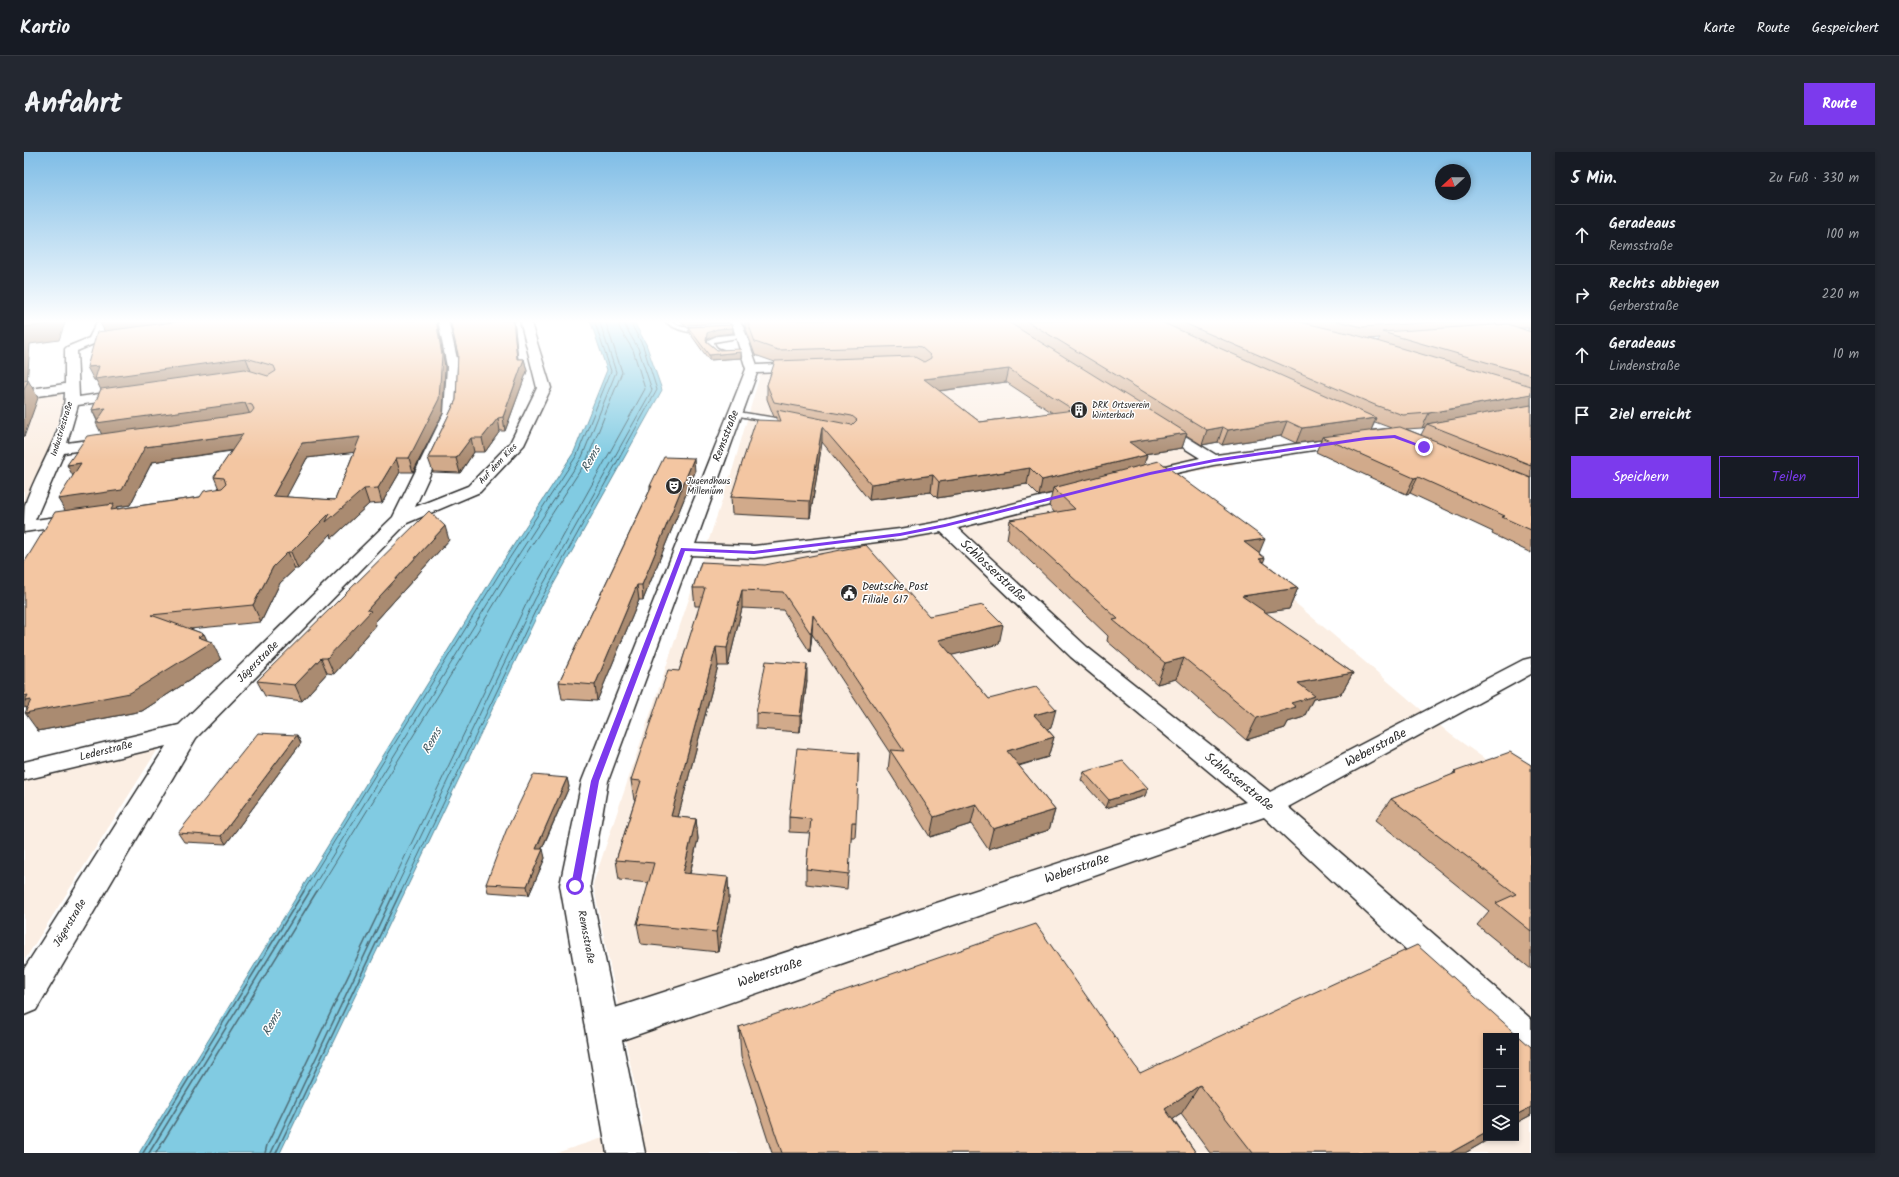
<!DOCTYPE html>
<html lang="de">
<head>
<meta charset="utf-8">
<style>
  body { margin:0; font-family:Kalam,sans-serif; background:#242831; color:#f1f3f6 }
  .controls { position:absolute; right:12px; bottom:12px; display:grid; overflow:hidden; border-radius:0px; box-shadow:0 2px 6px #0003 }
  .controls button { width:36px; height:36px; display:grid; place-items:center; padding:0; border:0; border-bottom:1px solid #363941; background:#171b24; color:#f1f3f6; font:20px sans-serif }
  .compass { position:absolute; left:1411px; top:12px; width:36px; height:36px; border-radius:50%; background:#171b24; box-shadow:0 2px 6px #0003; rotate:249deg }
  .stop { position:absolute; width:12px; height:12px; margin:-9px; border:3px solid #7c3aed; border-radius:50%; background:#fff }
  .stop.end { background:#7c3aed; border-color:#fff; box-shadow:0 1px 4px #0008 }
  .list { margin:0; padding:0; list-style:none }
  h2 { display:flex; justify-content:space-between; align-items:center; height:52px; margin:0; padding:0 16px; font-size:17px }
  h2 small { font-size:13px; font-weight:400; color:#9ea1a6 }
  .list li { display:grid; grid-template-columns:26px 1fr auto; gap:12px; align-items:center; box-sizing:border-box; height:60px; padding:0 16px; border-top:1px solid #363941 }
  .list b { display:block; font-size:15px; white-space:nowrap }
  .list p { margin:0; font-size:13px; white-space:nowrap; color:#9ea1a6 }
  .list em { font-size:13px; font-style:normal; color:#9ea1a6 }
  .actions { display:flex; gap:8px; padding:12px 16px }
  .actions a { flex:1; padding:9px 0; border:1px solid #7c3aed; border-radius:0px; text-align:center; font-size:14px; color:#7c3aed }
  .actions .main { background:#7c3aed; color:#fff }
  .icon { flex:none; width:22px; height:22px; fill:none; stroke:currentColor; stroke-width:2; stroke-linecap:round; stroke-linejoin:round }
  .map { position:relative; flex:none; width:1507px; height:1001px; overflow:hidden; border-radius:0px }
  header { display:flex; align-items:center; gap:24px; box-sizing:border-box; height:56px; padding:0 20px; background:#171b24; border-bottom:1px solid #363941 }
  header strong { font-size:19px }
  nav { display:flex; gap:22px; margin-inline-start:auto; font-size:14px }
  .intro { display:flex; align-items:center; justify-content:space-between; box-sizing:border-box; height:96px; padding:0 24px }
  h1 { margin:0; font-size:28px }
  .button { padding:10px 18px; border-radius:0px; background:#7c3aed; color:#fff; font-size:14px; font-weight:700 }
  main { display:flex; gap:24px; padding:0 24px }
  aside { flex:1; background:#171b24; border-radius:0px; box-shadow:0 2px 6px #0003 }
  .map>svg:first-child { display:block }
  .built { fill:#fbeee3; fill-rule:evenodd }
  .water { fill:#81cbe2; stroke:#5f8b99 }
  .lines { fill:none; stroke-linecap:round; stroke-linejoin:round }
  .shore-far1 { stroke:#4d6b74; stroke-width:1 }
  .shore { stroke:#4d6b74; stroke-width:1.5 }
  .lane-casing { stroke:#2b2b2b; stroke-width:3 }
  .street-casing { stroke:#2b2b2b; stroke-width:3 }
  .lane { fill:#fff; fill-rule:evenodd }
  .street { fill:#fff; fill-rule:evenodd }
  .wall { fill:#d1aa8b; stroke:#2b2b2b; fill-rule:evenodd }
  .shaded-wall { fill:#aa8b71; stroke:#2b2b2b }
  .building { fill:#f3c6a2; stroke:#2b2b2b; fill-rule:evenodd }
  .route { fill:#7c3aed }
  .labels { text-anchor:middle; dominant-baseline:central; stroke-width:3; stroke-linejoin:round; paint-order:stroke }
  .far-poi-label { font-size:9px; fill:#2b2b2b; stroke:#fff; text-anchor:start }
  .far-street-label { font-size:9px; fill:#2b2b2b; stroke:#fff }
  .street-label { font-size:11px; fill:#2b2b2b; stroke:#fff }
  .poi-label { font-size:11px; fill:#2b2b2b; stroke:#fff; text-anchor:start }
  .water-label { font-size:12px; font-style:italic; fill:#455b62; stroke:#fff }
  .near-street-label { font-size:13px; fill:#2b2b2b; stroke:#fff }
</style>
</head>
<body>
<header>
<strong>Kartio</strong>
<nav><a>Karte</a><a>Route</a><a>Gespeichert</a></nav>
</header>
<div class="intro"><h1>Anfahrt</h1><a class="button">Route</a></div>
<main>
<div class="map">
<svg width="1507" height="1001" viewBox="0 0 1507 1001">
  <rect width="100%" height="100%" fill="#fff"/>
  <filter id="ink" filterUnits="userSpaceOnUse"><feTurbulence type="fractalNoise" baseFrequency=".025" numOctaves="2"/><feDisplacementMap in="SourceGraphic" scale="8" xChannelSelector="R" yChannelSelector="G"/><feConvolveMatrix kernelMatrix="1 2 1 2 8 2 1 2 1" color-interpolation-filters="sRGB"/></filter>
  <g filter="url(#ink)">
    <!-- built -->
    <g class="built">
      <path d="M956,168l254,145 -80,13 127,96 -1,16 170,144 81,58v361h-975l87,-28 -50,-241 140,-416 29,-100 160,-8zM1462,884h30v102h-30z"/>
      <polygon points="37,239 40,251 25,298 0,352 0,245"/>
      <polygon points="134,597 0,809 0,629"/>
    </g>
    <!-- water -->
    <polygon class="water" points="566,168 609,168 622,192 638,238 519,451 256,1001 115,1001 474,417 550,300 583,218"/>
    <g class="lines">
      <!-- shore-far1 -->
      <g class="shore-far1">
        <polyline points="279,740 477,419 553,303 587,219 570,168"/>
        <polyline points="286,740 482,422 558,305 592,220 575,168"/>
        <polyline points="293,740 487,425 563,308 598,220 581,168"/>
        <polyline points="364,740 506,444 621,237 609,198 596,177 594,168"/>
        <polyline points="370,740 511,447 628,238 614,196 601,174 600,168"/>
        <polyline points="377,740 516,449 633,238 619,194 605,168"/>
      </g>
      <!-- shore -->
      <g class="shore">
        <polyline points="119,1001 280,739"/>
        <polyline points="125,1001 286,739"/>
        <polyline points="132,1001 293,739"/>
        <polyline points="241,1001 243,993 365,739"/>
        <polyline points="247,1001 371,739"/>
        <polyline points="252,1001 377,739"/>
      </g>
      <!-- lane casing -->
      <g class="lane-casing">
        <g id="lane">
          <path d="M640,168c8,0 12,6 20,7 8,2 19,-2 25,2 -12,8 -36,1 -45,-9z"/>
          <path d="M717,182l3,2 -1,1 -29,5c1,7 6,7 11,9v2h-9l-8,-7v-6l9,-4z"/>
          <polygon points="708,259 770,269 774,272 770,275 711,263 707,261"/>
        </g>
      </g>
      <!-- street casing -->
      <g class="street-casing">
        <g id="street">
          <path d="M74,168h10l-8,20 -2,2 -21,9 2,46 47,-7 5,1 2,3 -2,3 -5,1 -48,7 -11,38 43,-6 5,1 2,3 -2,3 -5,1 -46,8 -29,67 43,-6 6,1 3,4 -3,4 -60,9c0,-8 0,-20 1,-27 12,-37 40,-73 40,-113l-41,6v-8l41,-6v-35l2,-2 22,-9z"/>
          <polygon points="414,168 424,168 435,215 434,261 391,355 444,334 486,291 513,236 496,168 506,168 527,236 500,293 456,340 383,371 172,586 12,858 0,863 0,817 142,594 0,628 0,610 155,573 369,365 420,261 423,215"/>
          <path d="M704,168h11l4,6 14,39 45,-2 6,4 -6,4 -45,2 -62,171 59,2 146,-17 45,-8 134,-34 6,1 2,4 -2,4 -127,32 129,119 183,145 253,-132 8,-2v16l-243,133 243,212v40l-15,-7v-16h-17l-235,-219 -642,223 23,113h-38l-47,-268 22,-104 164,-412 -13,-42zM917,380l130,125 175,145 -631,206 -25,-123 18,-104 83,-226 63,3 146,-19z"/>
          <polygon points="1135,270 1140,271 1192,303 1324,285 1329,286 1331,289 1329,292 1324,293 1189,313 1116,329 1110,327 1108,324 1110,321 1176,306 1130,277 1128,274 1130,271"/>
        </g>
      </g>
      <!-- lane -->
      <use href="#lane" class="lane"/>
      <!-- street -->
      <use href="#street" class="street"/>
    </g>
    <!-- wall -->
    <g class="wall">
      <path d="M413,168l8,47 -2,46 -30,59h-13l-18,31 -13,1 -37,34 -1,-4 -33,35h-3l-15,14 -19,39 -71,7 14,5 3,7 14,19 -79,51 -104,20 -12,-24 39,-196 37,-77 -5,-13 -5,-11 9,-21 -5,-9h-2zM208,299l-18,26 5,12 -19,8 -83,12 -1,-2 14,-2 22,-43zM330,300l-19,48 -49,-3 21,-39z"/>
      <polygon points="426,168 490,168 494,207 500,207 503,219 481,279 476,279 461,300 450,300 436,321 409,320 404,306 432,248 434,202"/>
      <polygon points="656,168 704,168 704,171 660,173"/>
      <path d="M721,168h786v233l-39,-19 1,-2 -83,-39 -4,1 -90,-42 5,-12 -25,3 -15,-7 -59,9 -4,-3 -16,3 -16,-10 -4,13 -37,6 -1,11 115,88 4,9 35,26 -9,21 -25,3 89,61 -12,21 -28,5 -9,18 -16,5 -3,6 -39,12 -70,-61 -19,5 -50,-43 1,-5 -101,-97 3,-19 45,-7 -6,-7 3,-13 -13,3 -12,-12 -90,14 -6,-6 -62,8 -47,-58 -12,76 -78,-4 -1,-17 46,-76v-4h-3l-7,-18v-14l8,-23 -20,-7 -10,-29zM1467,170l8,3h-10zM1495,176h10l-2,3zM1356,186l-2,3 -10,-2zM982,230l47,31 -73,9 -41,-31zM1351,270l16,6 -20,2zM1401,275l-4,8 -15,-6 16,-1z"/>
      <polygon points="664,175 709,181 693,183 683,187 683,189 693,198 717,200 717,206 685,208 665,180"/>
      <polygon points="671,320 619,448 615,448 573,549 538,547 535,530 626,338 626,334"/>
      <polygon points="425,388 351,470 352,473 310,522 303,521 278,549 241,544 233,529"/>
      <polygon points="677,410 905,464 975,492 927,503 965,547 1027,576 1023,577 1030,585 1024,605 995,614 1031,658 1025,678 964,697 947,672 906,685 864,618 866,601 788,482 786,500 759,458 718,456 704,514 694,514 654,665 672,667 674,687 666,722 705,746 694,800 617,792 613,772 625,731 595,728 592,708 611,648 610,648 607,628 655,519 676,454 671,454 669,436"/>
      <polygon points="783,528 776,580 732,577 732,561"/>
      <polygon points="273,583 277,591 202,692 160,690 154,681"/>
      <polygon points="1507,613 1507,817 1453,773 1465,759 1352,668 1367,647 1428,623 1430,620"/>
      <polygon points="1060,620 1121,644 1082,656 1057,628"/>
      <polygon points="543,626 545,635 518,697 521,706 505,743 464,740 462,732"/>
      <polygon points="765,665 832,670 831,685 827,685 823,737 782,732 782,717 786,681 765,680"/>
      <polygon points="715,875 1116,921 1507,895 1507,963 1492,971 1462,986 1467,986 1441,1001 1186,1001 1157,962 1149,967 1172,1001 748,1001 717,905"/>
    </g>
    <!-- shaded-wall -->
    <g class="shaded-wall">
      <polygon points="28,168 42,168 35,188 6,192 3,232 4,228 14,246 0,285 0,175"/>
      <polygon points="95,168 184,168 82,182 76,171"/>
      <polygon points="412,168 413,168 421,215 419,261 389,320 385,306"/>
      <polygon points="489,168 490,168 495,220 493,207"/>
      <polygon points="709,176 709,181 693,183 683,187 682,194 682,189 683,181 693,177"/>
      <polygon points="717,200 717,206 685,208 685,203"/>
      <polygon points="222,206 227,219 78,240 72,228 70,228 63,215 75,214"/>
      <polygon points="500,207 503,219 481,279 479,265"/>
      <polygon points="985,217 982,230 898,241 900,227"/>
      <polygon points="1507,242 1507,255 1403,272 1401,275 1398,276 1405,261"/>
      <polygon points="221,251 227,265 79,285 72,271 74,270 68,258 82,256"/>
      <polygon points="474,266 476,279 461,300 458,286"/>
      <polygon points="1352,266 1346,281 1298,285 1297,288 1272,291 1278,276"/>
      <polygon points="1263,269 1257,284 1198,293 1204,278"/>
      <polygon points="798,275 798,290 786,366 786,349"/>
      <polygon points="1199,275 1194,290 1178,293 1183,278"/>
      <polygon points="1163,281 1158,296 1101,305 1105,290"/>
      <polygon points="219,282 225,296 128,310 106,353 92,355 99,367 43,362 34,347 121,295"/>
      <polygon points="336,285 341,299 283,306 255,359 249,344 278,291"/>
      <polygon points="447,286 450,300 436,321 432,306"/>
      <polygon points="1123,303 1118,319 1029,336 1028,341 1015,344 1018,328"/>
      <polygon points="372,306 376,320 358,351 354,336"/>
      <polygon points="670,306 671,320 619,448 618,433"/>
      <polygon points="57,311 51,328 43,313"/>
      <polygon points="1006,316 1003,332 913,346 915,330"/>
      <polygon points="909,323 907,340 845,348 847,332"/>
      <polygon points="1394,325 1386,341 1382,342 1390,326"/>
      <polygon points="340,337 345,352 308,386 307,382 274,417 267,400 306,361"/>
      <polygon points="421,374 425,388 351,470 352,473 310,522 303,506 343,458"/>
      <polygon points="1241,387 1233,406 1220,390"/>
      <polygon points="264,400 271,417 256,431 237,470 229,453 249,415"/>
      <polygon points="1241,406 1233,426 1235,407"/>
      <polygon points="613,433 615,448 573,549 571,533"/>
      <polygon points="1274,436 1265,457 1209,465 1218,444"/>
      <polygon points="718,438 718,456 704,514 703,496"/>
      <polygon points="789,463 788,482 786,500 787,482"/>
      <polygon points="979,473 975,492 912,507 915,488"/>
      <polygon points="180,482 185,492 188,490 197,508 118,559 14,579 1,561 5,561 2,555 0,556 0,538 174,485"/>
      <polygon points="692,495 694,514 649,684 647,664"/>
      <polygon points="297,506 303,521 278,549 271,533"/>
      <polygon points="1160,506 1152,527 1133,532 1141,511"/>
      <polygon points="783,512 783,528 776,580 776,564"/>
      <polygon points="1329,521 1317,542 1289,547 1280,565 1264,570 1261,576 1222,588 1233,566 1274,531"/>
      <polygon points="1032,557 1027,576 1005,582 1010,563"/>
      <polygon points="273,583 277,591 202,692 197,684"/>
      <polygon points="1030,585 1024,605 978,618 983,599"/>
      <polygon points="543,626 545,635 514,705 512,697"/>
      <polygon points="1124,636 1121,644 1082,656 1085,648"/>
      <polygon points="952,652 947,672 906,685 910,665"/>
      <polygon points="1031,658 1025,678 964,697 969,677"/>
      <polygon points="672,667 674,687 661,741 659,721"/>
      <polygon points="519,697 521,706 505,743 503,734"/>
      <polygon points="704,725 705,746 694,800 692,780"/>
      <polygon points="1176,933 1157,962 1123,985 1141,957"/>
      <polygon points="1507,955 1507,963 1492,971 1492,963"/>
      <polygon points="1462,981 1462,986 1467,986 1441,1001 1426,1001"/>
    </g>
    <!-- building -->
    <g class="building">
      <polygon points="0,168 28,168 27,172 0,175"/>
      <polygon points="77,168 95,168 76,171"/>
      <path d="M165,168h247l6,35 -3,44 -30,59h-13l-18,30 -14,1 -38,33 4,-9 -39,39h-3l-15,15 -20,38 -102,10 53,19 -6,3 14,5 -82,51 -105,20 6,-13 -6,1 3,-6 -4,1v-133l31,-51 59,-8 -3,6 89,-13 4,-6 18,-3 4,-4 -2,-6 -10,-1 29,-43 -98,13 -23,43 -64,9 23,-36 -14,2 20,-29 159,-22 5,-1 3,-4 -2,-4 -7,-2 -149,20 10,-15 -14,2 9,-21 144,-20 23,7 8,-5 -2,-5 -28,-8 -151,21 4,-13 -12,1 10,-35zM336,285l-25,63 -62,-4 29,-53z"/>
      <polygon points="426,168 489,168 493,207 500,207 479,265 474,266 458,286 447,286 432,306 404,306 432,248 434,202"/>
      <path d="M723,168h258l182,113 -58,9 18,13 -105,25 -12,-12 -91,14 -6,-7 -62,9 -49,-57 -12,74 -79,-4 25,-77 25,1 -4,-11 75,15 5,-5 -5,-4 -78,-14 -7,-17 8,-24 138,-5 11,6 7,-4v-2l-10,-9 -5,-1 -138,4 -23,-8zM985,217l65,41 -94,12 -56,-43z"/>
      <polygon points="1001,168 1133,168 1352,266 1278,276 1263,269 1204,278 1199,275 1183,278"/>
      <polygon points="1153,168 1268,168 1332,183 1507,234 1507,242 1405,261 1379,263 1351,253"/>
      <polygon points="1309,168 1442,168 1338,175"/>
      <polygon points="1484,172 1507,180 1507,223 1358,180"/>
      <polygon points="708,173 709,176 693,177 683,181 682,189 693,198 716,197 717,200 685,203 664,175"/>
      <polygon points="4,228 0,238 0,229"/>
      <polygon points="1507,253 1507,313 1403,272"/>
      <polygon points="1376,275 1507,326 1507,378 1478,365 1481,364 1394,325 1390,326 1298,285"/>
      <polygon points="640,305 670,306 618,433 613,433 571,533 535,530 628,334 626,334"/>
      <polygon points="1135,309 1241,387 1220,390 1241,406 1235,407 1274,436 1218,444 1329,521 1274,531 1291,544 1267,551 1272,555 1233,566 1160,506 1141,511 1089,468 1094,467 986,368 1051,357 1029,336"/>
      <polygon points="405,359 421,374 343,458 347,459 303,506 297,506 271,533 233,529"/>
      <polygon points="842,393 905,464 959,453 979,473 915,488 965,547 1012,535 1032,557 1010,563 1030,585 983,599 1031,658 969,677 952,652 910,665 866,598 880,599 789,463 787,482 759,440 718,438 703,496 692,495 647,664 672,667 659,721 704,725 692,780 613,772 630,711 592,708 617,629 607,628 644,518 655,519 681,436 669,436 677,410 741,413"/>
      <polygon points="742,509 783,512 776,564 732,561"/>
      <polygon points="234,581 273,583 197,684 154,681"/>
      <polygon points="773,596 835,601 832,670 828,670 825,722 782,717 787,667 765,665"/>
      <polygon points="1486,600 1507,613 1507,779 1472,751 1492,742 1367,647 1432,621 1430,620"/>
      <polygon points="1099,609 1124,636 1085,648 1060,620"/>
      <polygon points="509,623 543,626 512,697 519,697 503,734 462,732 482,679"/>
      <polygon points="1012,772 1116,921 1393,793 1507,895 1507,955 1492,963 1492,884 1462,884 1462,981 1426,1001 1229,1001 1176,933 1141,957 1172,1001 758,1001 715,875"/>
    </g>
  </g>
  <!-- sky -->
  <linearGradient id="sky" x2="0" y2="1"><stop stop-color="#7fbde6"/><stop offset="0.55" stop-color="#fff"/><stop offset="1" stop-color="#fff" stop-opacity="0"/></linearGradient>
  <rect width="1507" height="308" fill="url(#sky)"/>
  <!-- route -->
  <polygon class="route" points="1371,283 1402,295 1398,296 1370,286 1342,288 1190,310 1126,323 921,375 876,384 730,402 661,399 575,629 556,734 555,736 548,736 547,734 567,629 657,396 730,399 876,381 921,372 1126,320 1190,307 1342,285"/>
  <!-- icons -->
  <defs>
    <g id="building-disc" transform="scale(0.9)"><circle r="9.5" fill="#2b2b2b" stroke="#fff"/><path d="M-4-6H4V6H1V3H-1V6H-4ZM-2.5-4.3h1.7v1.8h-1.7ZM.8-4.3h1.7v1.8H.8ZM-2.5-1h1.7V.8h-1.7ZM.8-1h1.7V.8H.8Z" fill="#fff"/></g>
    <g id="theatre-disc" transform="scale(0.9)"><circle r="9.5" fill="#2b2b2b" stroke="#fff"/><path d="M-5-5.5Q0-4 5-5.5V0Q5 5 0 6Q-5 5-5 0ZM-3.3-2.5H-1v1.5H-3.3ZM1-2.5H3.3v1.5H1ZM-2.8 1Q0 5.5 2.8 1Z" fill="#fff"/></g>
    <g id="civic-disc" transform="scale(0.9)"><circle r="9.5" fill="#2b2b2b" stroke="#fff"/><path d="M-.6-6.5H3V-4.5H.6V-3L4-1V1h2V6H-6V1h2V-1L-.6-3ZM-1.2 2.5V6h2.4V2.5Z" fill="#fff"/></g>
  </defs>
  <g fill-rule="evenodd">
    <use href="#building-disc" x="1055" y="258"/>
    <use href="#theatre-disc" x="650" y="334"/>
    <use href="#civic-disc" x="825" y="441"/>
  </g>
  <g class="labels">
    <!-- far-poi labels -->
    <g class="far-poi-label">
      <text x="1068" y="253">DRK Ortsverein<tspan x="1068" dy="10">Winterbach</tspan></text>
      <text x="663" y="329">Jugendhaus<tspan x="663" dy="10">Millenium</tspan></text>
    </g>
    <!-- far-street labels -->
    <g class="far-street-label">
      <text transform="translate(38 277) rotate(-73)">Industriestraße</text>
      <text transform="translate(474 312) rotate(-47)">Auf dem Kies</text>
    </g>
    <!-- street labels -->
    <g class="street-label">
      <text transform="translate(702 284) rotate(-69)">Remsstraße</text>
      <text transform="translate(234 510) rotate(-45)">Jägerstraße</text>
      <text transform="translate(82 599) rotate(-14)">Lederstraße</text>
      <text transform="translate(46 771) rotate(-59)">Jägerstraße</text>
      <text transform="translate(562 785) rotate(79)">Remsstraße</text>
    </g>
    <!-- poi labels -->
    <g class="poi-label">
      <text x="838" y="435">Deutsche Post<tspan x="838" dy="13">Filiale 617</tspan></text>
    </g>
    <!-- water labels -->
    <g class="water-label">
      <text transform="translate(567 307) rotate(-61)">Rems</text>
      <text transform="translate(408 589) rotate(-61)">Rems</text>
      <text transform="translate(248 871) rotate(-61)">Rems</text>
    </g>
    <!-- near-street labels -->
    <g class="near-street-label">
      <text transform="translate(969 419) rotate(43)">Schlosserstraße</text>
      <text transform="translate(1352 596) rotate(-28)">Weberstraße</text>
      <text transform="translate(1215 630) rotate(39)">Schlosserstraße</text>
      <text transform="translate(1053 717) rotate(-19)">Weberstraße</text>
      <text transform="translate(746 821) rotate(-19)">Weberstraße</text>
    </g>
  </g>
</svg>
<div class="controls">
<button>+</button>
<button>−</button>
<button><svg class="icon" aria-label="layers" viewBox="0 0 24 24"><path d="M12 4l9 5-9 5-9-5zM3 14l9 5 9-5"/></svg></button>
</div>
<svg class="compass" viewBox="-18 -18 36 36"><path d="M0-13l5 13h-10z" fill="#e53935"/><path d="M0 13l5-13h-10z" fill="#9ea1a6"/></svg>
<div class="stop" style="left:551px;top:734px"></div>
<div class="stop end" style="left:1400px;top:295px"></div>
</div>
<aside>
<h2>5 Min.<small>Zu Fuß · 330 m</small></h2>
<ul class="list">
<li><svg class="icon" aria-label="ahead" viewBox="0 0 24 24"><path d="M12 20V5M6 11l6-6 6 6"/></svg><div><b>Geradeaus</b><p>Remsstraße</p></div><em>100 m</em></li>
<li><svg class="icon" aria-label="right" viewBox="0 0 24 24"><path d="M7 20v-9h11M14 6l5 5-5 5"/></svg><div><b>Rechts abbiegen</b><p>Gerberstraße</p></div><em>220 m</em></li>
<li><svg class="icon" aria-label="ahead" viewBox="0 0 24 24"><path d="M12 20V5M6 11l6-6 6 6"/></svg><div><b>Geradeaus</b><p>Lindenstraße</p></div><em>10 m</em></li>
<li><svg class="icon" aria-label="arrive" viewBox="0 0 24 24"><path d="M6 21V4h12l-3 4 3 4H6"/></svg><div><b>Ziel erreicht</b></div></li>
</ul>
<div class="actions"><a class="main">Speichern</a><a>Teilen</a></div>
</aside>
</main>
</body>
</html>
